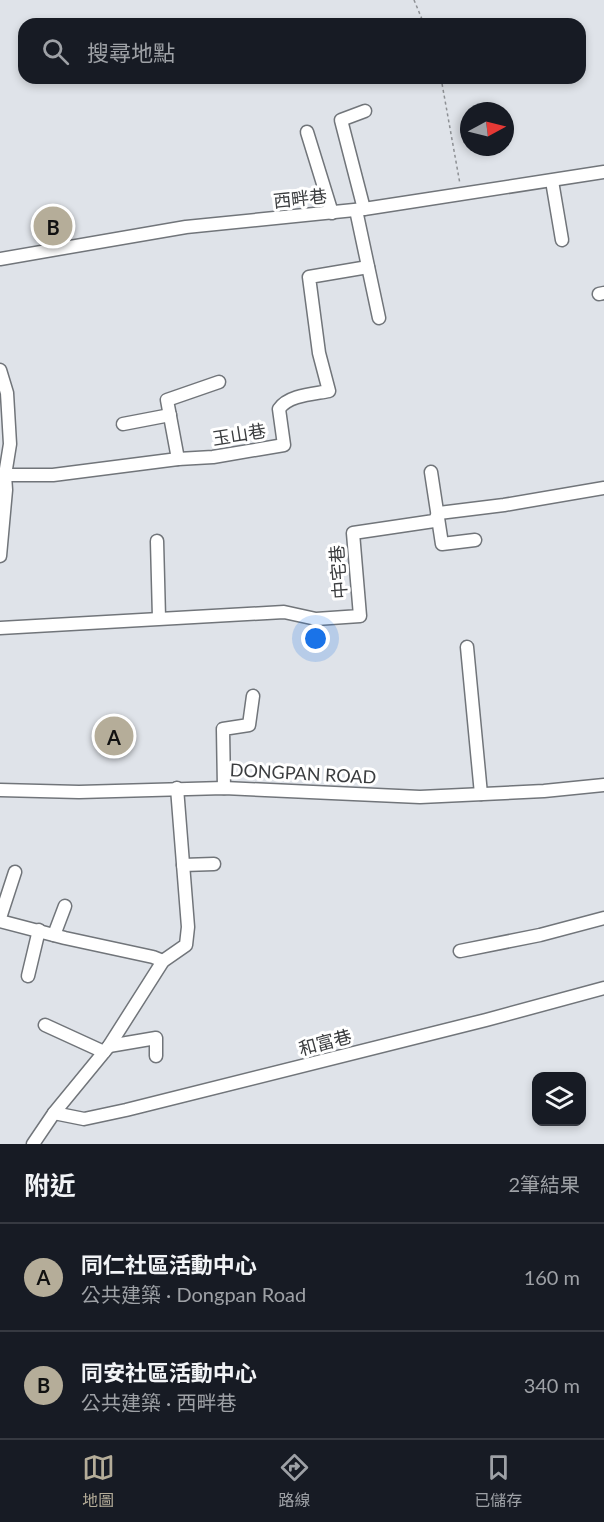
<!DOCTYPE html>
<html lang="zh-TW">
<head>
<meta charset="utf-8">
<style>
  body { margin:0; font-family:Lato,"Noto Sans TC",sans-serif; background:#242831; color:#f1f3f6 }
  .controls { position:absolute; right:18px; bottom:18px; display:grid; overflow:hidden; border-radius:12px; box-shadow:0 3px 9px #0003 }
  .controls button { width:54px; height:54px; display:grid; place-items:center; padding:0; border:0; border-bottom:2px solid #363941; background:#171b24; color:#f1f3f6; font:30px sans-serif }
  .compass { position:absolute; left:460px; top:102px; width:54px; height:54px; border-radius:50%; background:#171b24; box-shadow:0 3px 9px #0003; rotate:83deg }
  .you { position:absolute; left:316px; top:639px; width:21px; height:21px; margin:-15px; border:4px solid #fff; border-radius:50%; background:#1a73e8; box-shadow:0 0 0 9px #1a73e833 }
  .badge { display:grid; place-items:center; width:39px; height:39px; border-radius:50%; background:#b5ad99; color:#111; font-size:20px; font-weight:700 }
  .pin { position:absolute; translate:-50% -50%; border:3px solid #fff; box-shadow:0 2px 6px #0006 }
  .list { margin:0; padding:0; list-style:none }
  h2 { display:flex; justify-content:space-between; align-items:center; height:78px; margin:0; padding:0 24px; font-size:26px }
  h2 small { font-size:20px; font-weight:400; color:#9ea1a6 }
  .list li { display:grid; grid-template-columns:39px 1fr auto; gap:18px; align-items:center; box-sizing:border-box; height:108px; padding:0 24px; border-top:2px solid #363941 }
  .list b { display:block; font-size:22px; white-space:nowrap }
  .list p { margin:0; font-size:20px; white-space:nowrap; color:#9ea1a6 }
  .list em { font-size:20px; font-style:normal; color:#9ea1a6 }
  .icon { flex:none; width:33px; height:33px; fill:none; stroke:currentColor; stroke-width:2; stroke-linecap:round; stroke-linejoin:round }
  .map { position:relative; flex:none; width:604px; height:1144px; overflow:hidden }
  .search { position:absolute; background:#171b24; box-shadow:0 3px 9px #0003; left:18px; right:18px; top:18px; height:66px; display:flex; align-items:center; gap:15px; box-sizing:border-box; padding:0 21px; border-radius:18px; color:#9ea1a6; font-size:22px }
  .sheet { height:294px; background:#171b24 }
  nav { display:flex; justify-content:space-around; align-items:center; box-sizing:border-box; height:84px; border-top:2px solid #363941; background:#171b24; font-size:16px; color:#9ea1a6 }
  nav a { display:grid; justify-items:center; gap:3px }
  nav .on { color:#b5ad99 }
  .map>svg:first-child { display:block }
  .building { fill:#bebcb6 }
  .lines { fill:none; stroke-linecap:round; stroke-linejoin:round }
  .minor-casing { stroke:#71757a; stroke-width:15 }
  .path { stroke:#8d9094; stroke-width:1.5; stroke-dasharray:3 3; stroke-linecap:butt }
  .minor { stroke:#fff; stroke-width:12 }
  .labels { text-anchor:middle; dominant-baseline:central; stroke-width:6; stroke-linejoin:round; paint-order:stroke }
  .street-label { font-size:18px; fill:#3b3d3f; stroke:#fff }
</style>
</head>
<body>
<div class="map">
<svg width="604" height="1144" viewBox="0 0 604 1144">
  <rect width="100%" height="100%" fill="#dfe3e9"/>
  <!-- building -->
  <g class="building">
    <polygon points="61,217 64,240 46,243 42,219"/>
    <polygon points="109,714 126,717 121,745 104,742"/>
  </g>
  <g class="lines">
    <!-- minor casing -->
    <g class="minor-casing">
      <g id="minor">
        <polyline points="307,132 332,213"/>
        <polyline points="552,181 562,240"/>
        <polyline points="364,209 341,120 365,111"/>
        <polyline points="356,210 379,318"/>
        <polyline points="0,259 186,227 364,209 604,172"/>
        <polyline points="599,294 604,293"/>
        <polyline points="0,370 7,393 10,444 5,475 6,490 0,556"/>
        <polyline points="123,424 170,415"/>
        <polyline points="178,459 167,400 219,382"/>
        <polyline points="431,472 442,544 475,540"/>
        <path d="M5,475h48l125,-16 35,-2 71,-12 -5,-36c9,-14 35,-15 50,-18l-10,-38 -10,-76 59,-10"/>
        <polyline points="157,541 159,618"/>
        <polyline points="0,628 284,612 316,619 360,616 353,533 434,521 439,513 504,505 604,488"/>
        <polyline points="467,647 481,794"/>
        <polyline points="224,788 223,729 249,725 253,696"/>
        <polyline points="0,790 79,792 224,788 420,797 544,791 604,785"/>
        <polyline points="183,865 214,864"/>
        <polyline points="0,918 15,872"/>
        <polyline points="0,921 65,938 153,957 163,961"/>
        <polyline points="54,935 65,906"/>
        <polyline points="460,951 540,935 604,918"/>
        <polyline points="28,976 39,930"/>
        <polyline points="45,1025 104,1052"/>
        <polyline points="109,1046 156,1038 156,1056"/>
        <polyline points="54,1113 84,1119 126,1110 486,1020 604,988"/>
        <polyline points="33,1144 54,1113 109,1046 163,961 186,945 188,927 177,788"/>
      </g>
    </g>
    <!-- path -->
    <g class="path">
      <polyline points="414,0 424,24"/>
      <polyline points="441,78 460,184"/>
    </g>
    <!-- minor -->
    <use href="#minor" class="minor"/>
  </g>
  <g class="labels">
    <!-- street labels -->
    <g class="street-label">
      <text transform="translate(300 198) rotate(-6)">西畔巷</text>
      <text transform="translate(239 434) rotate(-9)">玉山巷</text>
      <text transform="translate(338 572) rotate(-94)">中宅巷</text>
      <text transform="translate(303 773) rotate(3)">DONGPAN ROAD</text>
      <text transform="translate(325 1042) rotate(-15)">和富巷</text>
    </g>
  </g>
</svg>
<div class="controls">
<button><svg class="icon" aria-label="layers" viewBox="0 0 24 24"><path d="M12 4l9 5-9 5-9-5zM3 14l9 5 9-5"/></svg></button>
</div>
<svg class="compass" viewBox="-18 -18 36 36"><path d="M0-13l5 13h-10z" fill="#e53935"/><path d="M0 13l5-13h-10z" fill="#9ea1a6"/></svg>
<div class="you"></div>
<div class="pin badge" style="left:114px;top:736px">A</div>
<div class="pin badge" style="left:53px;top:226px">B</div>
<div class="search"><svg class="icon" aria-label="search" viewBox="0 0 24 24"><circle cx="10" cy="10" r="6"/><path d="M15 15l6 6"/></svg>搜尋地點</div>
</div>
<section class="sheet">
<h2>附近<small>2筆結果</small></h2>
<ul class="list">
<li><span class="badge">A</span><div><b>同仁社區活動中心</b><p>公共建築 · Dongpan Road</p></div><em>160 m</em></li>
<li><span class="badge">B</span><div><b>同安社區活動中心</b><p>公共建築 · 西畔巷</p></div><em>340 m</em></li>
</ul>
</section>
<nav>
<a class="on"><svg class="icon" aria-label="map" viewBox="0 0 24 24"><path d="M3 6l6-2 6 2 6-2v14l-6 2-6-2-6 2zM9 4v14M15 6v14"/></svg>地圖</a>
<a><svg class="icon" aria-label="directions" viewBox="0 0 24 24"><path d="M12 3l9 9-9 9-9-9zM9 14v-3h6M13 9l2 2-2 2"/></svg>路線</a>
<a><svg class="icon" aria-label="saved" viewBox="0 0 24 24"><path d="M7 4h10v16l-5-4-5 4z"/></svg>已儲存</a>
</nav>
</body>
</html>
